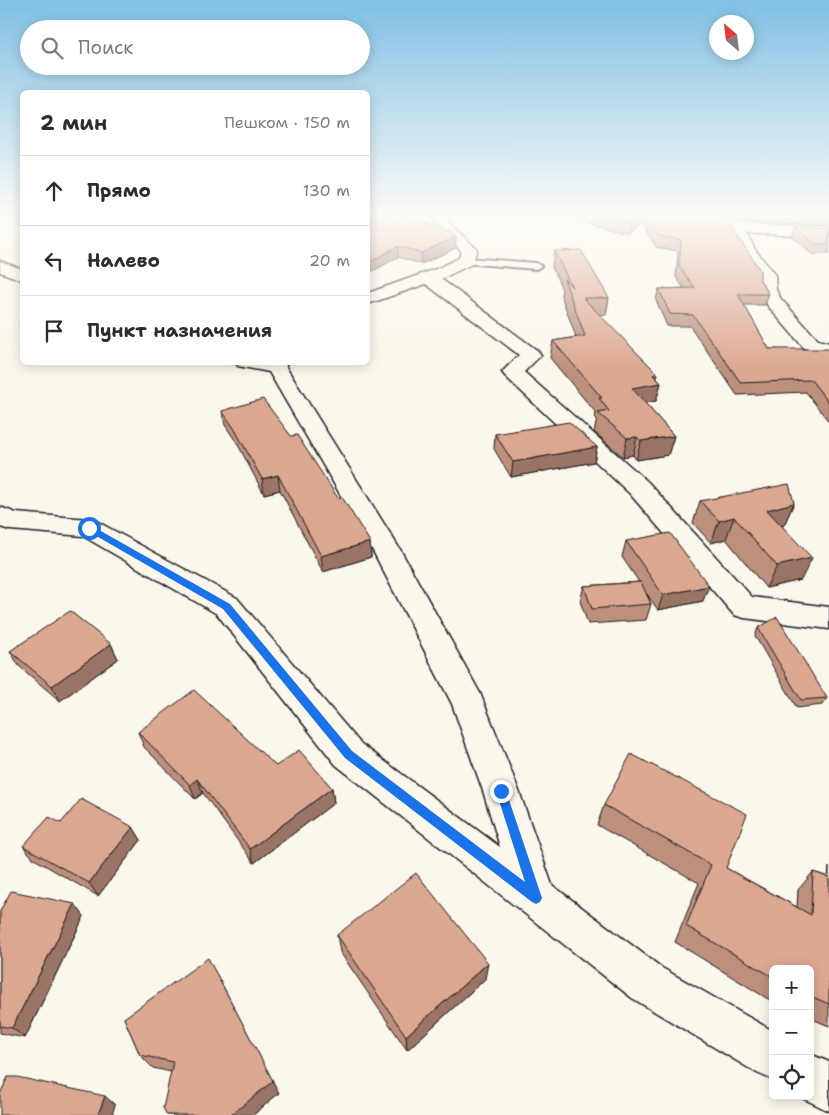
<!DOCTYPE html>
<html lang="ru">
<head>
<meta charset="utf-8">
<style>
  body { margin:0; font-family:"Shantell Sans",sans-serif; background:#f2f2f3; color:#2b2b33 }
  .controls { position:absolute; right:15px; bottom:15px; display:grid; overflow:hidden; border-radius:8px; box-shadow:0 2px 12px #0003 }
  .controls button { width:45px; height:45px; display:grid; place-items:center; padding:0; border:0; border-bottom:1px solid #e1e1e2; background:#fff; color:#2b2b33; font:25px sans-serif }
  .compass { position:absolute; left:709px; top:15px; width:45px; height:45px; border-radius:50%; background:#fff; box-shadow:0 2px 12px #0003; rotate:332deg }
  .stop { position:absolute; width:15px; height:15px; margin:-11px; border:4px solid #1a73e8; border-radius:50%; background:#fff }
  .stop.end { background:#1a73e8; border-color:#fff; box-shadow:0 1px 5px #0008 }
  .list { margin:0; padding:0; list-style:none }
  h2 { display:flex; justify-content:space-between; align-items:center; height:65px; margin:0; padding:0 20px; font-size:21px }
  h2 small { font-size:16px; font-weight:400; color:#7c7c81 }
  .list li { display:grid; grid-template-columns:32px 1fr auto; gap:15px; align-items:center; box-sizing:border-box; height:70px; padding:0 20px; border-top:1px solid #e1e1e2 }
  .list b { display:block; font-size:19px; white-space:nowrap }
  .list em { font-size:16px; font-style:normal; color:#7c7c81 }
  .icon { flex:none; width:28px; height:28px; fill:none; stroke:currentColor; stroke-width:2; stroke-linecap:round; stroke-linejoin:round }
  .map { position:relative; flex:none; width:829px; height:1115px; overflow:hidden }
  .search { position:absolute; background:#fff; box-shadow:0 2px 12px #0003; left:20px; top:20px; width:350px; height:55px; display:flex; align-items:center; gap:12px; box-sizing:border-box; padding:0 18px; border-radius:28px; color:#7c7c81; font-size:19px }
  .panel { position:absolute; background:#fff; box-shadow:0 2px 12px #0003; left:20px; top:90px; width:350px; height:275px; border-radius:8px }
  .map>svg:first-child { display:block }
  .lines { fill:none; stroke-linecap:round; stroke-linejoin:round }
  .service-casing { stroke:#1c1c1c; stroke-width:4 }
  .minor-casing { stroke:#1c1c1c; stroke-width:3 }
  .tertiary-casing { stroke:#1c1c1c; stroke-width:3 }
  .service { fill:#fbf7ec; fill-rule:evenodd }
  .minor { fill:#fbf7ec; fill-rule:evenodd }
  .tertiary { fill:#fbf7ec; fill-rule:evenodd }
  .wall { fill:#bd907d; stroke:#1c1c1c }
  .shaded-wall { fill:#9a7566; stroke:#1c1c1c }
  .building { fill:#dca791; stroke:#1c1c1c }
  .route { fill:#1a73e8 }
</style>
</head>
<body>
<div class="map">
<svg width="829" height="1115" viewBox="0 0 829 1115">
  <rect width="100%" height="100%" fill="#fbf7ec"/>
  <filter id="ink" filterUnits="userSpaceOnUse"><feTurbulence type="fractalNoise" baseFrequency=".02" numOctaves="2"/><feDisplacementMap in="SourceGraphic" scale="10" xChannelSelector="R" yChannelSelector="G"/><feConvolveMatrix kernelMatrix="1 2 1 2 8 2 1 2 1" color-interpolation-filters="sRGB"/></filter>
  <g filter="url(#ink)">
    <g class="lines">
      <!-- service casing -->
      <g class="service-casing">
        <polygon id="service" points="466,258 536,263 541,266 536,269 463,263 463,259"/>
      </g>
      <!-- minor casing -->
      <g class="minor-casing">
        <g id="minor">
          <polygon points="431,215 445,215 452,226 477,249 472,264 441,279 538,351 541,355 524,372 648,482 752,597 829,607 829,629 744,618 734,615 630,494 505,376 502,372 519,355 426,284 368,304 368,293 436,269 459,258 461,250 441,233"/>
          <polygon points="739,223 744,225 754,248 775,275 776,290 781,299 818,340 829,343 829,355 804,348 768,306 758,290 759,276 738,248 731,228 734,225"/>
          <polygon points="0,261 22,269 22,280 0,272"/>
          <polygon points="235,362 286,362 286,367 401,551 480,693 519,791 552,885 662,968 773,1031 773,1080 757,1073 632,998 336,765 217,614 83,536 10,530 0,527 0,507 16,513 89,519 98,522 237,598 360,743 500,847 483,791 452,704 373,551 269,372 238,366"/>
          <polygon points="810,1054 829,1062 829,1111 798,1096 810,1096"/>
        </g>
      </g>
      <!-- tertiary casing -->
      <g class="tertiary-casing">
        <polygon id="tertiary" points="696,215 717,215 741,224 829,227 829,237 739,233 698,218"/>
      </g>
      <!-- service -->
      <use href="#service" class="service"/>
      <!-- minor -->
      <use href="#minor" class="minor"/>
      <!-- tertiary -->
      <use href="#tertiary" class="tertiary"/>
    </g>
    <!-- wall -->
    <g class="wall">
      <polygon points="560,215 715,215 769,294 765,305 744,305 769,349 829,350 829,422 806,392 737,395 690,326 667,326 656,300 659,289 684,288 676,277 678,251 656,247 641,224 627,233"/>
      <polygon points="723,215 829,215 829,225 742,222"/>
      <polygon points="368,222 456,248 421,264 398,257"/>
      <polygon points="795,227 829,229 829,254 813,255 792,237"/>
      <polygon points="554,251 609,298 606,315 599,315 661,383 656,401 645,403 674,436 668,455 636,460 633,455 623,457 594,432 597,419 595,417 596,413 550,358 553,341 576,337 561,295 562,289 552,267"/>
      <polygon points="222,411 338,498 370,542 371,557 323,572 280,490 264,494 237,443 225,425"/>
      <polygon points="495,434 597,447 594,462 511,477 494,449"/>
      <polygon points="700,501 794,503 784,525 782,526 801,580 766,588 726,539 711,543 693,523"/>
      <polygon points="626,541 703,601 658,610 647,594 651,604 646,620 588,624 580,601 584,586 639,582 622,557"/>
      <polygon points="758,628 827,698 822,705 797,708 755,636"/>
      <polygon points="111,644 118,659 60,701 19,666 10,651"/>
      <polygon points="138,732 276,766 332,788 334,803 254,863 203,793 195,799 144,747"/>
      <polygon points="604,805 726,868 797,907 798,890 813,872 828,877 829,867 829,1026 810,1018 810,969 773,969 773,1002 675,942 699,883 597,825"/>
      <polygon points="61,823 133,827 141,840 98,896 34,859 23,846"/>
      <polygon points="0,911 84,916 25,1038 0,1033"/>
      <polygon points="337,935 485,979 407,1050 340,952"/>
      <polygon points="124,1018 279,1093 253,1115 167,1115 171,1072 153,1068 140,1055"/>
    </g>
    <!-- shaded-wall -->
    <g class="shaded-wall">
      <polygon points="641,215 642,215 641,224 627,233 629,223"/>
      <polygon points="456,237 456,248 421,264 421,253"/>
      <polygon points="398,246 398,257 368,274 368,263"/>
      <polygon points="658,374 655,384 661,383 656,401 628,406 632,388 653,375"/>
      <polygon points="674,436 668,455 636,460 641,441"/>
      <polygon points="637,437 633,455 623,457 627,438"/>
      <polygon points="597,447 594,462 511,477 513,462"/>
      <polygon points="278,475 280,490 264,494 262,479"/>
      <polygon points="794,503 784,525 758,532 767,510"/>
      <polygon points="734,517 726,539 711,543 719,521"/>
      <polygon points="370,542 371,557 323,572 321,556"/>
      <polygon points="812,558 801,580 766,588 777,566"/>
      <polygon points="709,586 703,601 658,610 663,595"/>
      <polygon points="111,644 118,659 60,701 52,686"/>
      <polygon points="197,779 203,793 195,799 190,785"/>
      <polygon points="332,788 334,803 254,863 250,849"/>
      <polygon points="133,827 141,840 98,896 89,883"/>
      <polygon points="75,904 84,916 25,1038 12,1028"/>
      <polygon points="488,963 485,979 407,1050 406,1036"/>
      <polygon points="217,975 279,1093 253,1115 231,1115"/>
      <polygon points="105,1096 115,1105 112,1115 98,1115"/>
    </g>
    <!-- building -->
    <g class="building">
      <polygon points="384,215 400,215 450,232 456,237 421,253 398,246 368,263 368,222"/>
      <polygon points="600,215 641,215 629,223"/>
      <polygon points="643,215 715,215 726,219 760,270 760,280 769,294 738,294 769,349 828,349 829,350 829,403 811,380 741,383 693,315 670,314 659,289 695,288 679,266 681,240 658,236"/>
      <polygon points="795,227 829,229 829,244 816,244"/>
      <polygon points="581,250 609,298 583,298 658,374 653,375 661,383 632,388 674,436 641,441 637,437 627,438 598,413 609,411 599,398 602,398 553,341 585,336 564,279 572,287 554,251"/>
      <polygon points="263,399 291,436 297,435 338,498 342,497 370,542 321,556 278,475 262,479 234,428 222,411"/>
      <polygon points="569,422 597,447 513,462 495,434"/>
      <polygon points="789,484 794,503 767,510 812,558 777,566 734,517 719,521 700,501"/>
      <polygon points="670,533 709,586 663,595 626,541"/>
      <polygon points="641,582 651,604 592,609 584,586"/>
      <polygon points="70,611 111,644 52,686 10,651"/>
      <polygon points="777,617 827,698 801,700 758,628"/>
      <polygon points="194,690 276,766 299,750 332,788 250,849 197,779 190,785 138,732"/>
      <polygon points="631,754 747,814 726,868 811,915 813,872 829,877 829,1004 810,996 810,969 773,969 773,977 686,926 711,865 604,805"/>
      <polygon points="81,799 133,827 89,883 23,846 49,817 61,823"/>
      <polygon points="416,873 488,963 406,1036 337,935"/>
      <polygon points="11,891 75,904 12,1028 0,1026 0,911"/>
      <polygon points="208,958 273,1081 231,1115 167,1115 163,1108 173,1062 140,1055 124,1018"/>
      <polygon points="8,1077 17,1077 105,1096 98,1115 0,1115 0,1094"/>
    </g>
  </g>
  <!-- sky -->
  <linearGradient id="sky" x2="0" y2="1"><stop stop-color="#7fc0e4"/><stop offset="0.58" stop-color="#fdfbf6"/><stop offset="1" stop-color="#fdfbf6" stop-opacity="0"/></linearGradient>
  <rect width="829" height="371" fill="url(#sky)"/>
  <!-- route -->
  <polygon class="route" points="86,526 92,526 230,604 352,751 525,882 496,791 497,788 501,786 505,788 542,898 540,902 536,904 532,902 345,758 223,609 86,530"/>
</svg>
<div class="controls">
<button>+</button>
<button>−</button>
<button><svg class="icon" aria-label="locate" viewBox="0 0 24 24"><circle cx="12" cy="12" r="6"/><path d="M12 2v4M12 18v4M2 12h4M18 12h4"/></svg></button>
</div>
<svg class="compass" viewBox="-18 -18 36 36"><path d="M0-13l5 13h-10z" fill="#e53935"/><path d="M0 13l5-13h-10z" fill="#7c7c81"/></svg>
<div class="stop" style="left:89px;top:528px"></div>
<div class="stop end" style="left:501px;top:791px"></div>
<div class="search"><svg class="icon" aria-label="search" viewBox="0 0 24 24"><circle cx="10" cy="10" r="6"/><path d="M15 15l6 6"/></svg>Поиск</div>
<section class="panel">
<h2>2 мин<small>Пешком · 150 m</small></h2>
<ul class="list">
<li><svg class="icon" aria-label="ahead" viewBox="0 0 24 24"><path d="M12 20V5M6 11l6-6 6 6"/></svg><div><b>Прямо</b></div><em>130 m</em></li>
<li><svg class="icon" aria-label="left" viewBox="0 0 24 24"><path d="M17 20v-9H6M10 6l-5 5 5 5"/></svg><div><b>Налево</b></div><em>20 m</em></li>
<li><svg class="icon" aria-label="arrive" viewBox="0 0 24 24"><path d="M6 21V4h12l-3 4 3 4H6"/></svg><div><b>Пункт назначения</b></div></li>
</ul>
</section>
</div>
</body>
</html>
